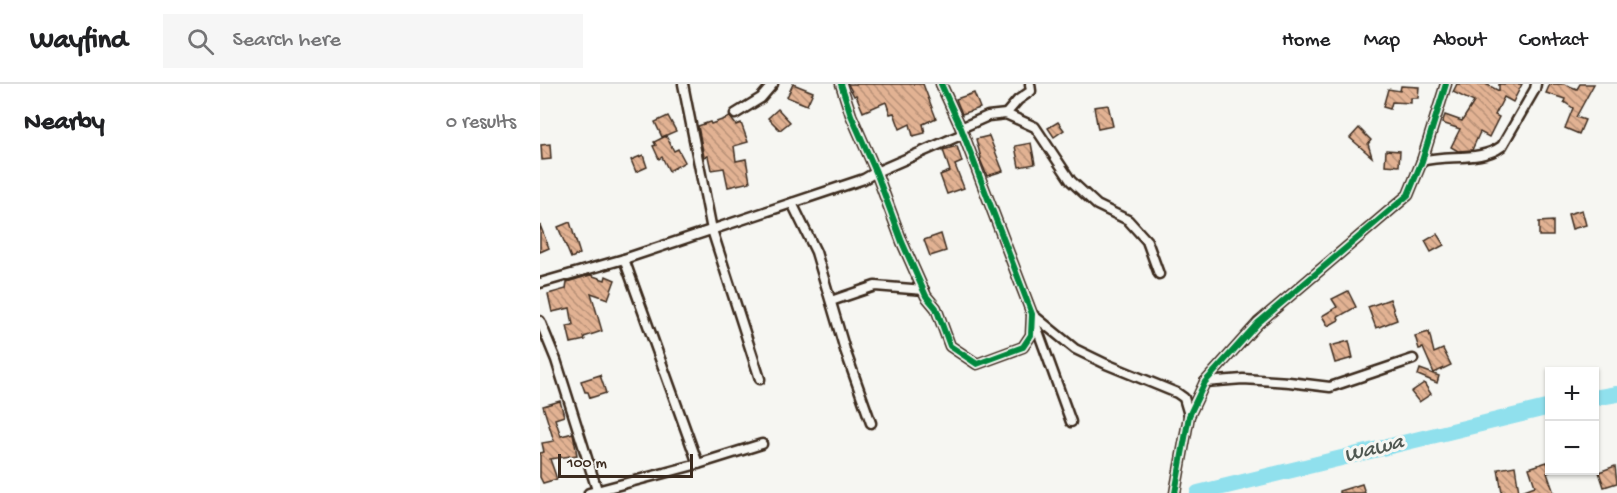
<!DOCTYPE html>
<html lang="en">
<head>
<meta charset="utf-8">
<style>
  body { margin:0; font-family:"Gochi Hand",sans-serif; background:#f6f6f6; color:#202124 }
  .controls { position:absolute; right:18px; bottom:18px; display:grid; overflow:hidden; border-radius:0px; box-shadow:0 2px 4px #0004 }
  .controls button { width:54px; height:54px; display:grid; place-items:center; padding:0; border:0; border-bottom:2px solid #e0e0e0; background:#fff; color:#202124; font:30px sans-serif }
  .scale { position:absolute; left:18px; bottom:15px; width:135px; box-sizing:border-box; padding-left:6px; border:3px solid #3b2a1e; border-top:0; font-size:16px; line-height:21px; white-space:nowrap; color:#3b2a1e; -webkit-text-stroke:4px #f6f6f2; paint-order:stroke }
  .list { margin:0; padding:0; list-style:none }
  h2 { display:flex; justify-content:space-between; align-items:center; height:78px; margin:0; padding:0 24px; font-size:26px }
  h2 small { font-size:20px; font-weight:400; color:#757577 }
  .icon { flex:none; width:33px; height:33px; fill:none; stroke:currentColor; stroke-width:2; stroke-linecap:round; stroke-linejoin:round }
  .map { position:relative; flex:none; width:1077px; height:409px; overflow:hidden }
  header { display:flex; align-items:center; gap:36px; box-sizing:border-box; height:84px; padding:0 30px; background:#fff; border-bottom:2px solid #e0e0e0 }
  header strong { font-size:28px }
  nav { display:flex; gap:33px; margin-inline-start:auto; font-size:21px }
  .search { width:420px; height:54px; background:#f6f6f6; display:flex; align-items:center; gap:15px; box-sizing:border-box; padding:0 21px; border-radius:0px; color:#757577; font-size:22px }
  main { display:flex }
  aside { flex:1; background:#fff }
  .map>svg:first-child { display:block }
  .lines { fill:none; stroke-linecap:round; stroke-linejoin:round }
  .river { stroke:#90e0ed; stroke-width:16 }
  .building { fill:url(#building-back-hatch); stroke:#3b2a1e; stroke-width:1.5 }
  .street-casing { stroke:#3b2a1e; stroke-width:13 }
  .street { stroke:#f6f6f2; stroke-width:8 }
  .cycleway-casing { stroke:#f6f6f2; stroke-width:10 }
  .cycleway { stroke:#00873e; stroke-width:6 }
  .labels { text-anchor:middle; dominant-baseline:central; stroke-width:6; stroke-linejoin:round; paint-order:stroke }
  .water-label { font-size:22px; font-style:italic; fill:#505852; stroke:#f6f6f2 }
</style>
</head>
<body>
<header>
<strong>Wayfind</strong>
<div class="search"><svg class="icon" aria-label="search" viewBox="0 0 24 24"><circle cx="10" cy="10" r="6"/><path d="M15 15l6 6"/></svg>Search here</div>
<nav><a>Home</a><a>Map</a><a>About</a><a>Contact</a></nav>
</header>
<main>
<aside>
<h2>Nearby<small>0 results</small></h2>
<ul class="list">
</ul>
</aside>
<div class="map">
<svg width="1077" height="409" viewBox="0 0 1077 409">
  <defs>
    <pattern id="building-back-hatch" width="6" height="6" patternUnits="userSpaceOnUse" patternTransform="scale(1.5)"><rect width="6" height="6" fill="#e2b293"/><path d="M-1 5l2 2M0 0l6 6M5-1l2 2" fill="none" stroke="#b89177"/></pattern>
  </defs>
  <rect width="100%" height="100%" fill="#f6f6f2"/>
  <filter id="ink" filterUnits="userSpaceOnUse"><feTurbulence type="fractalNoise" baseFrequency=".0167" numOctaves="2"/><feDisplacementMap in="SourceGraphic" scale="12" xChannelSelector="R" yChannelSelector="G"/><feConvolveMatrix kernelMatrix="1 2 1 2 8 2 1 2 1" color-interpolation-filters="sRGB"/></filter>
  <g filter="url(#ink)">
    <g class="lines">
      <!-- river -->
      <g class="river">
        <polyline points="1054,314 1077,310"/>
        <polyline points="658,409 1010,323"/>
      </g>
    </g>
    <!-- building -->
    <g class="building">
      <polygon points="253,0 273,8 267,21 247,13"/>
      <polygon points="308,0 383,0 396,34 383,40 385,49 373,52 370,40 360,45 354,29 350,30 346,18 323,28 316,11 314,12"/>
      <polygon points="917,0 946,0 959,7 959,0 982,0 973,18 964,13 955,31 959,33 949,53 940,48 932,66 918,67 911,63 920,45 902,39 905,31 922,37 934,18 913,8"/>
      <polygon points="1010,0 1024,0 1037,5 1040,0 1054,0 1036,33 1045,36 1039,50 1025,44 1033,24 1024,18 1025,15 1006,9"/>
      <polygon points="861,2 879,3 878,14 871,14 871,19 852,18 850,25 843,23 848,5 860,7"/>
      <polygon points="434,9 440,24 422,30 416,15"/>
      <polygon points="568,21 573,42 558,45 554,23"/>
      <polygon points="238,25 250,38 240,46 228,34"/>
      <polygon points="128,32 136,47 122,53 115,38"/>
      <polygon points="190,33 196,41 201,39 208,58 194,62 196,77 206,75 210,98 188,103 184,84 171,86 168,72 164,73 158,42 170,38 171,40"/>
      <polygon points="518,38 524,46 514,53 508,44"/>
      <polygon points="819,44 831,56 828,60 832,73 810,54"/>
      <polygon points="126,52 134,67 138,65 145,78 129,87 122,73 119,75 113,62 116,61 114,58"/>
      <polygon points="449,52 463,87 447,92 440,75 441,74 436,55"/>
      <polygon points="491,59 495,80 479,83 475,62"/>
      <polygon points="10,60 11,75 2,76 1,61"/>
      <polygon points="417,62 422,78 415,81 424,104 407,110 400,91 410,87 403,66"/>
      <polygon points="846,66 860,67 859,82 845,81"/>
      <polygon points="103,71 107,83 96,88 91,76"/>
      <polygon points="1042,126 1046,141 1032,145 1028,130"/>
      <polygon points="1013,137 1013,152 999,152 999,138"/>
      <polygon points="30,138 40,170 31,174 18,143"/>
      <polygon points="0,141 9,164 0,168"/>
      <polygon points="401,150 406,167 390,172 384,156"/>
      <polygon points="897,150 904,161 891,168 885,157"/>
      <polygon points="50,191 65,196 66,192 75,196 68,215 51,209 62,247 44,253 45,256 31,259 27,242 33,241 30,224 12,228 8,210 26,205 27,198"/>
      <polygon points="808,207 816,223 798,233 799,236 788,242 782,232 797,223 792,215"/>
      <polygon points="850,215 857,236 836,244 828,223"/>
      <polygon points="889,248 894,269 903,265 911,281 894,289 883,264 879,265 875,252"/>
      <polygon points="809,257 813,274 795,279 790,262"/>
      <polygon points="880,285 899,292 897,299 878,291"/>
      <polygon points="60,291 66,309 50,314 48,308 45,308 41,297"/>
      <polygon points="884,299 891,310 879,318 871,308"/>
      <polygon points="20,317 24,332 15,335 21,352 33,349 37,371 10,375 17,395 3,399 0,393 0,369 4,368 2,359 14,357 3,322"/>
      <polygon points="1007,378 1010,388 1007,389 1014,409 962,409 958,385 975,382 979,408 995,402 989,384"/>
      <polygon points="1075,382 1077,399 1064,403 1059,388"/>
      <polygon points="822,400 825,409 799,409 799,407"/>
    </g>
    <g class="lines">
      <!-- street casing -->
      <g class="street-casing">
        <g id="street">
          <polyline points="143,0 172,146 220,295"/>
          <polyline points="301,0 311,31 336,88 362,158 386,212 396,224 410,262 437,280 483,263 491,251 492,230 421,44 401,0"/>
          <polyline points="195,30 221,14 233,0"/>
          <polyline points="466,30 478,16 491,7 490,0"/>
          <polyline points="421,44 448,32 466,30 495,43 531,97 557,121 588,136 607,157 619,190"/>
          <path d="M882,77c26,-7 59,1 80,-15l33,-57 1,-5"/>
          <polyline points="252,119 276,168 305,266 331,339"/>
          <polyline points="84,175 158,380"/>
          <polyline points="0,199 84,175 324,95 336,88 423,50"/>
          <polyline points="291,217 335,202 384,206"/>
          <polyline points="492,230 535,265 566,280 637,309 644,314 649,331"/>
          <polyline points="494,236 531,338"/>
          <polyline points="0,237 16,276 58,409"/>
          <polyline points="665,298 703,295 749,298 790,303 873,275"/>
          <polyline points="49,409 158,380 222,360"/>
          <polyline points="635,409 649,332 665,298 718,239 868,111 882,77 906,0"/>
        </g>
      </g>
      <!-- street -->
      <use href="#street" class="street"/>
      <!-- cycleway casing -->
      <g class="cycleway-casing">
        <g id="cycleway">
          <polyline points="301,0 311,31 336,88 362,158 386,212 396,224 410,262 437,280 483,263 491,251 492,230 421,44 401,0"/>
          <polyline points="635,409 649,332 665,298 718,239 868,111 882,77 906,0"/>
        </g>
      </g>
      <!-- cycleway -->
      <use href="#cycleway" class="cycleway"/>
    </g>
  </g>
  <g class="labels">
    <!-- water labels -->
    <g class="water-label">
      <text transform="translate(834 366) rotate(-14)">Wawa</text>
    </g>
  </g>
</svg>
<div class="controls">
<button>+</button>
<button>−</button>
</div>
<div class="scale">100 m</div>
</div>
</main>
</body>
</html>
